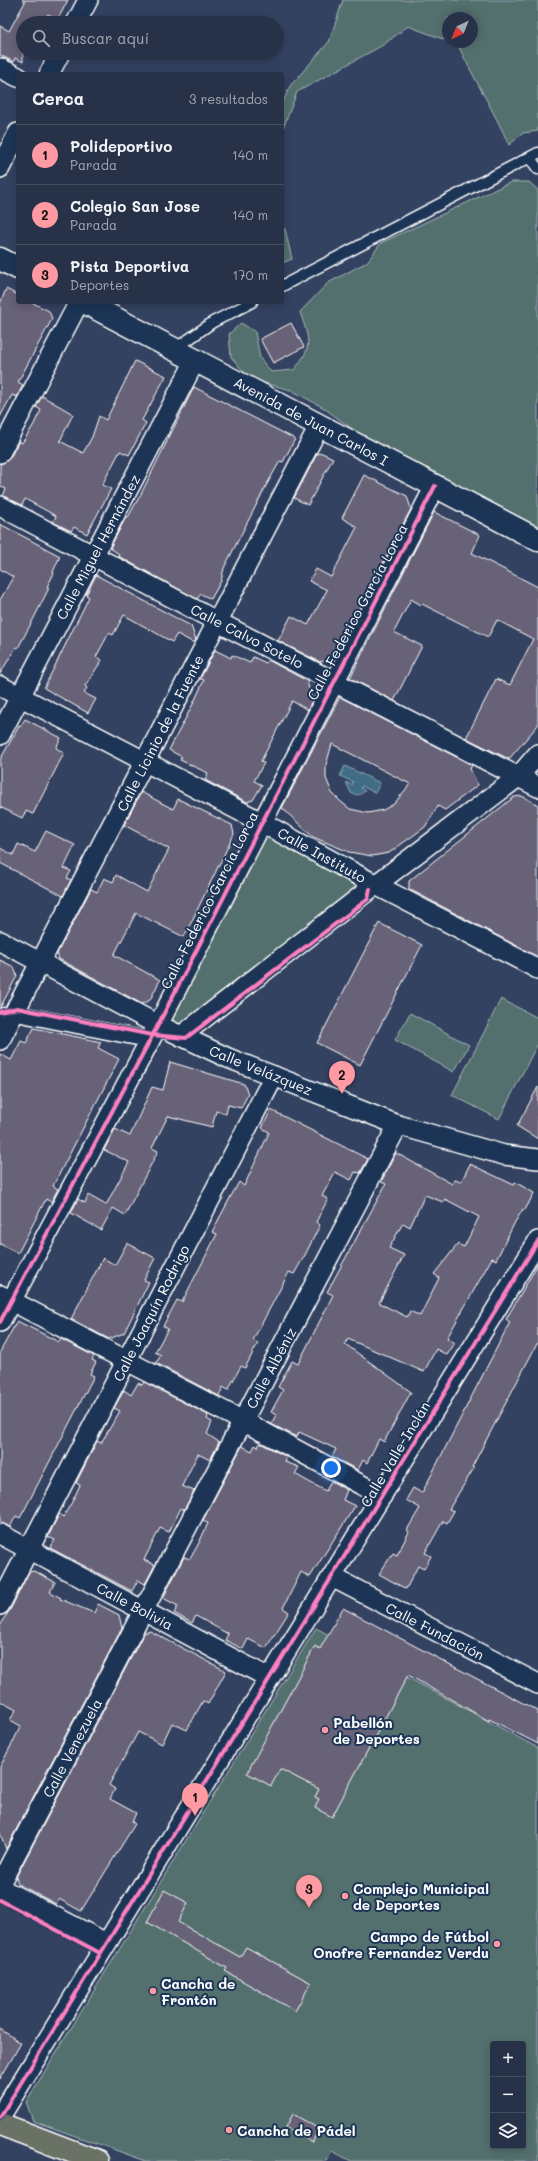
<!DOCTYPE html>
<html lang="es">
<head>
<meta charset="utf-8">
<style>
  body { margin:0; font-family:Mali,sans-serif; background:#333e53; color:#f1f3f6 }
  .controls { position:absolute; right:12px; bottom:12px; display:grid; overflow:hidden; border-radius:4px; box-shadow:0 2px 10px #0003 }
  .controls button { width:36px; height:36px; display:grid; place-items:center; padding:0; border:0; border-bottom:1px solid #434d61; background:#273249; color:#f1f3f6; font:20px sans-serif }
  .compass { position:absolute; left:442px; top:12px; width:36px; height:36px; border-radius:50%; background:#273249; box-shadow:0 2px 10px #0003; rotate:223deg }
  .you { position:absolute; left:331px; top:1468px; width:14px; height:14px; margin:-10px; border:3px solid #fff; border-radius:50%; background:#1a73e8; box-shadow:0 0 0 6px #1a73e833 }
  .badge { display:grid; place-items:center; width:26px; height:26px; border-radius:50%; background:#ff9aa2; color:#111; font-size:13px; font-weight:700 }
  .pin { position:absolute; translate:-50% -33px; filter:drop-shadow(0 1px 2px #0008) }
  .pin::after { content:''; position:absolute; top:21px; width:14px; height:12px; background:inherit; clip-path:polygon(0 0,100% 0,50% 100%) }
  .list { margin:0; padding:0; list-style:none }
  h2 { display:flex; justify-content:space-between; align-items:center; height:52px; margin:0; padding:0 16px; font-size:17px }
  h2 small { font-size:13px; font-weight:400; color:#a4aab4 }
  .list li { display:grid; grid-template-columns:26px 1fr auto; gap:12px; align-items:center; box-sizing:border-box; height:60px; padding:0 16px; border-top:1px solid #434d61 }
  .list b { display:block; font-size:15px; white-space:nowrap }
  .list p { margin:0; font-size:13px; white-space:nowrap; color:#a4aab4 }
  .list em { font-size:13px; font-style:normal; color:#a4aab4 }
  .icon { flex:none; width:22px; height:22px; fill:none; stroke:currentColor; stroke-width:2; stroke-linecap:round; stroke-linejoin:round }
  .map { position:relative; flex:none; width:538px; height:2161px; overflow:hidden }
  .search { position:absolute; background:#273249; box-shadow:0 2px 10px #0003; left:16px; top:16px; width:268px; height:44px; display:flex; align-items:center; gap:10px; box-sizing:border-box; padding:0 14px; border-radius:22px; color:#a4aab4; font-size:15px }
  .panel { position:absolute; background:#273249; box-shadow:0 2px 10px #0003; left:16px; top:72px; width:268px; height:232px; border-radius:4px }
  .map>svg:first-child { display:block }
  .green { fill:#52706e; stroke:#a8b8b6; fill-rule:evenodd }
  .water { fill:#406c86; stroke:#8ca7b6 }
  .building { fill:#686278; stroke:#fff; fill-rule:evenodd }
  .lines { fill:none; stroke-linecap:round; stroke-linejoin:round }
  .service-casing { stroke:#fff; stroke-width:13 }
  .pedestrian-casing { stroke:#fff; stroke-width:18 }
  .minor-casing { stroke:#fff; stroke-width:22 }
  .tertiary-casing { stroke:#fff; stroke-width:25 }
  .primary-casing { stroke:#fff; stroke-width:25 }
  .service { stroke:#1d3557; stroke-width:10 }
  .pedestrian { stroke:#1d3557; stroke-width:15 }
  .minor { stroke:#1d3557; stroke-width:19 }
  .tertiary { stroke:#1d3557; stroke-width:22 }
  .primary { stroke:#6a7165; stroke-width:22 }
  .cycleway-casing { stroke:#1d3557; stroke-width:6 }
  .cycleway { stroke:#ff80c0; stroke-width:4 }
  .poi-dot { fill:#ff9aa2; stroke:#1d3557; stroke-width:1.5 }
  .labels { text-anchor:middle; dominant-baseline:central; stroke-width:4; stroke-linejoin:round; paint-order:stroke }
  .street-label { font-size:14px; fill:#fff; stroke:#1d3557 }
  .poi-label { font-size:14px; font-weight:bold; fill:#fff; stroke:#1d3557; text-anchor:start }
</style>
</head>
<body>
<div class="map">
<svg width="538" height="2161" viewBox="0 0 538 2161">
  <rect width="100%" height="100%" fill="#344261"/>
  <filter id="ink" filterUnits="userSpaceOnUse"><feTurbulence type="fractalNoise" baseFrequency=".025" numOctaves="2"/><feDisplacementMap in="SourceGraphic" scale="8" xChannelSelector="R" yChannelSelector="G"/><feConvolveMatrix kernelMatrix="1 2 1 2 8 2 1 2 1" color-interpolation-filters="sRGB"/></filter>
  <g filter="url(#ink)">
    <!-- green -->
    <g class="green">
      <path d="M343,0h195v131l-15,2 -14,12c-15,-34 -35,-66 -51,-100l-7,-3h21v-24h-24v23l-40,-15 -25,19 -86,47 -15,39v-27l8,-18 39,-44z"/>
      <path d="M511,182h18l9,8v336l-26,-10 -96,-53 -38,-15 -54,-40 -33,-18 -41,-11 -19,-22 -2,-23 12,-11 14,9 5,26 11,14 23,-2c20,-25 15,-30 6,-58l28,-29 39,-21 14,-19z"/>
      <polygon points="282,228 285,229 292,259 282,263"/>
      <polygon points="261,822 376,885 181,1036 158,1025"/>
      <polygon points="501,999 538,1018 538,1043 499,1119 452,1095"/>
      <polygon points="410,1013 469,1045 454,1072 395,1040"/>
      <path d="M316,1628l222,120v413h-187l-19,-10 -6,10h-180l-113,-40 -7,-19zM493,2044h30v102h-30z"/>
    </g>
    <!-- water -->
    <path class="water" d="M345,766l35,17 -5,10 -13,-7 -1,2 4,3c-5,4 -8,5 -14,2l-5,-11 6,3 1,-3 -13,-6z"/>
    <!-- building -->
    <g class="building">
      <polygon points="22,0 68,0 58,19 48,14 43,23 23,23 23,62 15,58 14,62 0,55 0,26 9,31 25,2"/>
      <polygon points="6,289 18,295 18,302 31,302 49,311 52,319 18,382 23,385 17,397 12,395 0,417 0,304"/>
      <polygon points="291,323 304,347 273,363 260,339"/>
      <polygon points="135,361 166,376 142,420 146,423 129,455 120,451 102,485 111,489 87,534 74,527 71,531 53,522 56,516 25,499 22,505 3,496 6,489 0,486 0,464 10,458 19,441 22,443 33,426 41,410 36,407 42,396 73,414 60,441 83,453 92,437 99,416 106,420"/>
      <polygon points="194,387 295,439 283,462 280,461 266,486 224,568 221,581 211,599 201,594 197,599 118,556 119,554 110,548 126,517 128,517 141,494"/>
      <polygon points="322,453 333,458 308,505 294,498 317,454"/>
      <polygon points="364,475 407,496 411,509 334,658 320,662 278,641 291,616 308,625 327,590 309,581 316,569 331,577 357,527 342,518"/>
      <polygon points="434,512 480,535 472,553 538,587 538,725 509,759 466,738 496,679 510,685 533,639 497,620 488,637 422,604 421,605 411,599 394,632 422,646 394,701 350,678"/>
      <polygon points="0,524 60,556 53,572 54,573 47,587 49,588 34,618 18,648 16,647 0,674 0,600 13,577 0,569"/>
      <polygon points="96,575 191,626 196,640 194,643 177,634 172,642 124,615 113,635 109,633 96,657 102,660 85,686 87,688 84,693 96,699 88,713 44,688 89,597 86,595"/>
      <polygon points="215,650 231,658 232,655 250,663 253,657 266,663 268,660 307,681 312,700 308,710 292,701 261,761 264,763 254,781 262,785 253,800 247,802 205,780 208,773 180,760 182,757 169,750 194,702 204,680 200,679"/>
      <path d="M340,697l132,68 -2,4 8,16 -33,25 -7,-4 -13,21 -36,26 -17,3 -23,-4 -36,-15 -31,-29zM332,744l78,40 -16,20 -11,6 -15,3 -18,-4 -10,-8 -8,-8 -6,-15v-13z"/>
      <polygon points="25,719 61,738 56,748 64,753 33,814 26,811 22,818 0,807 0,760 19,726 20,727"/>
      <polygon points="141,792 173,809 178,799 232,825 234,834 184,937 136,913 114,955 160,980 150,1000 142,1004 59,959 57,953 91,889 97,892 104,878 113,882 116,875 147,892 169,849 124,825"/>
      <polygon points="522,796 538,805 538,957 409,889 409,881 514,797"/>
      <polygon points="46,831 75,845 64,868 71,871 67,878 71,880 63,896 0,863 0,848 13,855 18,844 35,852"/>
      <polygon points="379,923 422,945 360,1065 317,1043"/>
      <polygon points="0,960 14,967 17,976 0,1008"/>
      <polygon points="34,1028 101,1042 98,1048 119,1059 53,1186 58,1189 51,1202 46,1199 18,1253 0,1244 0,1054 11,1060 21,1041 26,1043"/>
      <polygon points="170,1062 244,1084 248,1094 241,1108 228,1105 226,1114 216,1111 212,1127 168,1116 152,1148 158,1151 125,1215 113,1208 101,1230 71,1213 78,1199 85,1203 88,1195 106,1205 129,1162 104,1150 115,1129 130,1136 152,1087 163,1090"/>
      <polygon points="538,1087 538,1139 517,1126"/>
      <polygon points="271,1110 368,1159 360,1173 355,1172 351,1180 335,1172 322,1196 328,1199 316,1222 320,1225 305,1255 294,1274 289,1272 277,1295 253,1340 258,1343 245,1368 241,1366 228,1390 223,1387 219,1396 156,1363 161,1355 155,1352 168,1329 163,1326 177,1300 182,1302 217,1234 212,1232 230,1198 239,1182 244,1186 267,1137 269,1132 262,1128"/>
      <path d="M396,1153l56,31 3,-4 6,2 9,-18 44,21 1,-3 19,11 -9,17 -2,-1 -8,13 -19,38 -4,-2 -45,80 8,5 -8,12 -11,-6 -12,23 -76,-33 -3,5 66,48 -27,50 -5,-3 -12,24 -4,-3 -5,10 -26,-13 4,-8 -37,-17 -2,5 -26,-13 5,-9 -5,-3 12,-22 -5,-3 14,-26 6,3 35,-69 -6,-3 59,-108 -5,-2zM425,1195l18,7 2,-3 34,18 -15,30 -6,-3 -24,30 5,4 -19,38 -10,-5 -3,6 -28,-14 25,-48 -15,-7 14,-25 7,4z"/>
      <polygon points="127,1243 155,1258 144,1280 149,1282 124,1333 109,1339 71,1319 103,1258 115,1265"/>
      <polygon points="538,1264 538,1342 472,1467 474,1468 449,1509 454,1511 447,1523 443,1521 425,1553 431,1556 424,1569 418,1566 406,1589 379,1574 393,1553 397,1555 409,1532 407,1530 420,1508 406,1500 413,1488 422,1493 510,1322 506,1319"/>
      <polygon points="17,1321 59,1342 61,1339 94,1356 92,1360 96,1362 90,1374 94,1376 25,1509 20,1518 16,1516 10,1527 0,1522 0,1352"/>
      <polygon points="144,1382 208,1415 207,1419 212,1422 207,1434 219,1442 210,1460 198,1454 182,1486 194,1491 184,1510 181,1508 169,1532 160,1528 144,1560 155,1565 145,1584 138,1580 132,1591 50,1548 55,1540 48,1537 59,1514 63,1517 72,1502 80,1485 76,1483 97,1441 101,1443 120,1411 114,1408 124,1390 131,1395 138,1383 142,1385"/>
      <polygon points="260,1443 287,1457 285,1462 299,1467 295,1474 309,1482 326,1491 331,1481 347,1490 343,1500 355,1506 310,1577 301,1572 283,1608 289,1612 266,1648 248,1639 243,1649 225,1640 228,1634 196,1616 192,1623 174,1613 178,1606 163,1598 184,1557 190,1559 200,1541 208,1523 203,1520 242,1446 252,1451 255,1445 258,1447"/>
      <polygon points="34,1571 55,1582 50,1592 61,1598 60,1599 94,1613 98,1604 119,1615 122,1628 6,1849 0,1833 0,1767 21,1726 10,1720 16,1710 0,1701 0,1624 10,1610 29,1572"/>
      <polygon points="343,1608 538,1711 538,1744 489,1719 489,1721 408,1675 332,1817 315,1808 319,1799 315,1797 319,1789 280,1769 271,1786 247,1773 315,1646 320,1649"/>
      <polygon points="150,1631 226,1671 208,1704 203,1701 187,1730 172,1723 162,1744 138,1732 109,1785 115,1789 110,1799 136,1813 132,1822 135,1824 81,1911 59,1899 56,1904 18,1884 16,1877 144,1633"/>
      <polygon points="164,1890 188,1903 178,1922 240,1957 246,1947 311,1983 295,2011 225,1971 227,1968 147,1922"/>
      <polygon points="0,2029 21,2043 0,2079"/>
      <polygon points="293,2114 319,2129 312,2142 286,2127"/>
    </g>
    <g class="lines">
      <!-- service casing -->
      <g class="service-casing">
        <g id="service">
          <polyline points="530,158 538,169"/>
          <polyline points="282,286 538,153"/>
          <polyline points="175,349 213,322 252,302"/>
        </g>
      </g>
      <!-- pedestrian casing -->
      <g class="pedestrian-casing">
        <polyline id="pedestrian" points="0,1017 14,1013 150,1040"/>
      </g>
      <!-- minor casing -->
      <g class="minor-casing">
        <g id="minor">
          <polyline points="76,23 88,0"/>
          <polyline points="0,68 18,77"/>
          <polyline points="49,74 60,53"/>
          <polyline points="0,168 18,133"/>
          <polyline points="0,453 79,302"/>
          <polyline points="0,506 218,622 538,787"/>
          <polyline points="0,686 261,822 376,885 538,969"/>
          <polyline points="0,735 196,359"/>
          <polyline points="0,941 158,1025 228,1058 398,1125 504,1155 538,1159"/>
          <polyline points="181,1036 370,889 518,777 538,754"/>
          <polyline points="0,1040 319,426"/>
          <polyline points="0,1295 243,1421 382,1496"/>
          <polyline points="0,1322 158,1025 435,486"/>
          <polyline points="0,1534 269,1678"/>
          <polyline points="332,1577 538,1684"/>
          <polyline points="0,1605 274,1076"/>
          <polyline points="0,1884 398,1125"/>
          <polyline points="0,1888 106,1943"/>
          <polyline points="0,2117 538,1241"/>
        </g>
      </g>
      <!-- tertiary casing -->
      <g class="tertiary-casing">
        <g id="tertiary">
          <polyline points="0,259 18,268"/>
          <polyline points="84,302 538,540"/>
        </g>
      </g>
      <!-- primary casing -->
      <g class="primary-casing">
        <polyline id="primary" points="0,2124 97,2161"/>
      </g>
      <!-- service -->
      <use href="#service" class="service"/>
      <!-- pedestrian -->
      <use href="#pedestrian" class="pedestrian"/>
      <!-- minor -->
      <use href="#minor" class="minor"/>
      <!-- tertiary -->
      <use href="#tertiary" class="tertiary"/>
      <!-- primary -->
      <use href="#primary" class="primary"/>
      <!-- cycleway casing -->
      <g class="cycleway-casing">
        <g id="cycleway">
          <polyline points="0,1012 17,1008 152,1035 186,1038 368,899 370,889"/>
          <polyline points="0,1322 158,1025 435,486"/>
          <polyline points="0,1900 100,1953"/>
          <polyline points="0,2117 538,1241"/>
        </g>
      </g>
      <!-- cycleway -->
      <use href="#cycleway" class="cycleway"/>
    </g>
  </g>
  <!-- markers -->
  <g class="poi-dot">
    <circle cx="325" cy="1730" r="4"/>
    <circle cx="345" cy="1896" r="4"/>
    <circle cx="497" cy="1944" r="4"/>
    <circle cx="153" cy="1991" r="4"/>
    <circle cx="229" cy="2130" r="4"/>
  </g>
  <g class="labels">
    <!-- street labels -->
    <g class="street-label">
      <text transform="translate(311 421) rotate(28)">Avenida de Juan Carlos I</text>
      <text transform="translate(98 547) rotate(-62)">Calle Miguel Hernández</text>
      <text transform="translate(357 612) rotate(-62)">Calle Federico García Lorca</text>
      <text transform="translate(247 636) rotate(27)">Calle Calvo Sotelo</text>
      <text transform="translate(160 733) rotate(-63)">Calle Licinio de la Fuente</text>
      <text transform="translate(322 855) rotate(29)">Calle Instituto</text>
      <text transform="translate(209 900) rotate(-63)">Calle Federico García Lorca</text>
      <text transform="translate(261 1070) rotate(22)">Calle Velázquez</text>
      <text transform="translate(151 1313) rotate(-63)">Calle Joaquín Rodrigo</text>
      <text transform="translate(271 1368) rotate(-62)">Calle Albéniz</text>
      <text transform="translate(395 1454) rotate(-59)">Calle Valle-Inclán</text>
      <text transform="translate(135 1606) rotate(28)">Calle Bolivia</text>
      <text transform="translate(435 1631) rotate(27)">Calle Fundación</text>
      <text transform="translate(72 1748) rotate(-62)">Calle Venezuela</text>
    </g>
    <!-- poi labels -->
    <g class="poi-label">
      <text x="333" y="1722">Pabellón<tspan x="333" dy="16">de Deportes</tspan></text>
      <text x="353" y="1888">Complejo Municipal<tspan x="353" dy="16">de Deportes</tspan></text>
      <text x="489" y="1936" text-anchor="end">Campo de Fútbol<tspan x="489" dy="16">Onofre Fernandez Verdu</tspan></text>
      <text x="161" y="1983">Cancha de<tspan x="161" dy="16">Frontón</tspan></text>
      <text x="237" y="2130">Cancha de Pádel</text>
    </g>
  </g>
</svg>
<div class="controls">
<button>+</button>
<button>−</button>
<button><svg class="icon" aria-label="layers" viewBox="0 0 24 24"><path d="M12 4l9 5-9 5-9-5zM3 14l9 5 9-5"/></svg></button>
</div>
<svg class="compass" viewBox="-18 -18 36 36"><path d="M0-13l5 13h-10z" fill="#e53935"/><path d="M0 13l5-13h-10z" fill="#a4aab4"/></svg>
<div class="you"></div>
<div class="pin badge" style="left:195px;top:1816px">1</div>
<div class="pin badge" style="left:342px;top:1094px">2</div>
<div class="pin badge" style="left:309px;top:1908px">3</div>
<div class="search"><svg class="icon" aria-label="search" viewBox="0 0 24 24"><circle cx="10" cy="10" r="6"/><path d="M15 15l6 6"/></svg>Buscar aquí</div>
<section class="panel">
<h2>Cerca<small>3 resultados</small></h2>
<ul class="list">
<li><span class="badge">1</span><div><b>Polideportivo</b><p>Parada</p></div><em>140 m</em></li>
<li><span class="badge">2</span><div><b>Colegio San Jose</b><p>Parada</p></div><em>140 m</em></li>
<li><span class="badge">3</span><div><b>Pista Deportiva</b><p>Deportes</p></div><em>170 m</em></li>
</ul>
</section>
</div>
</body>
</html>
